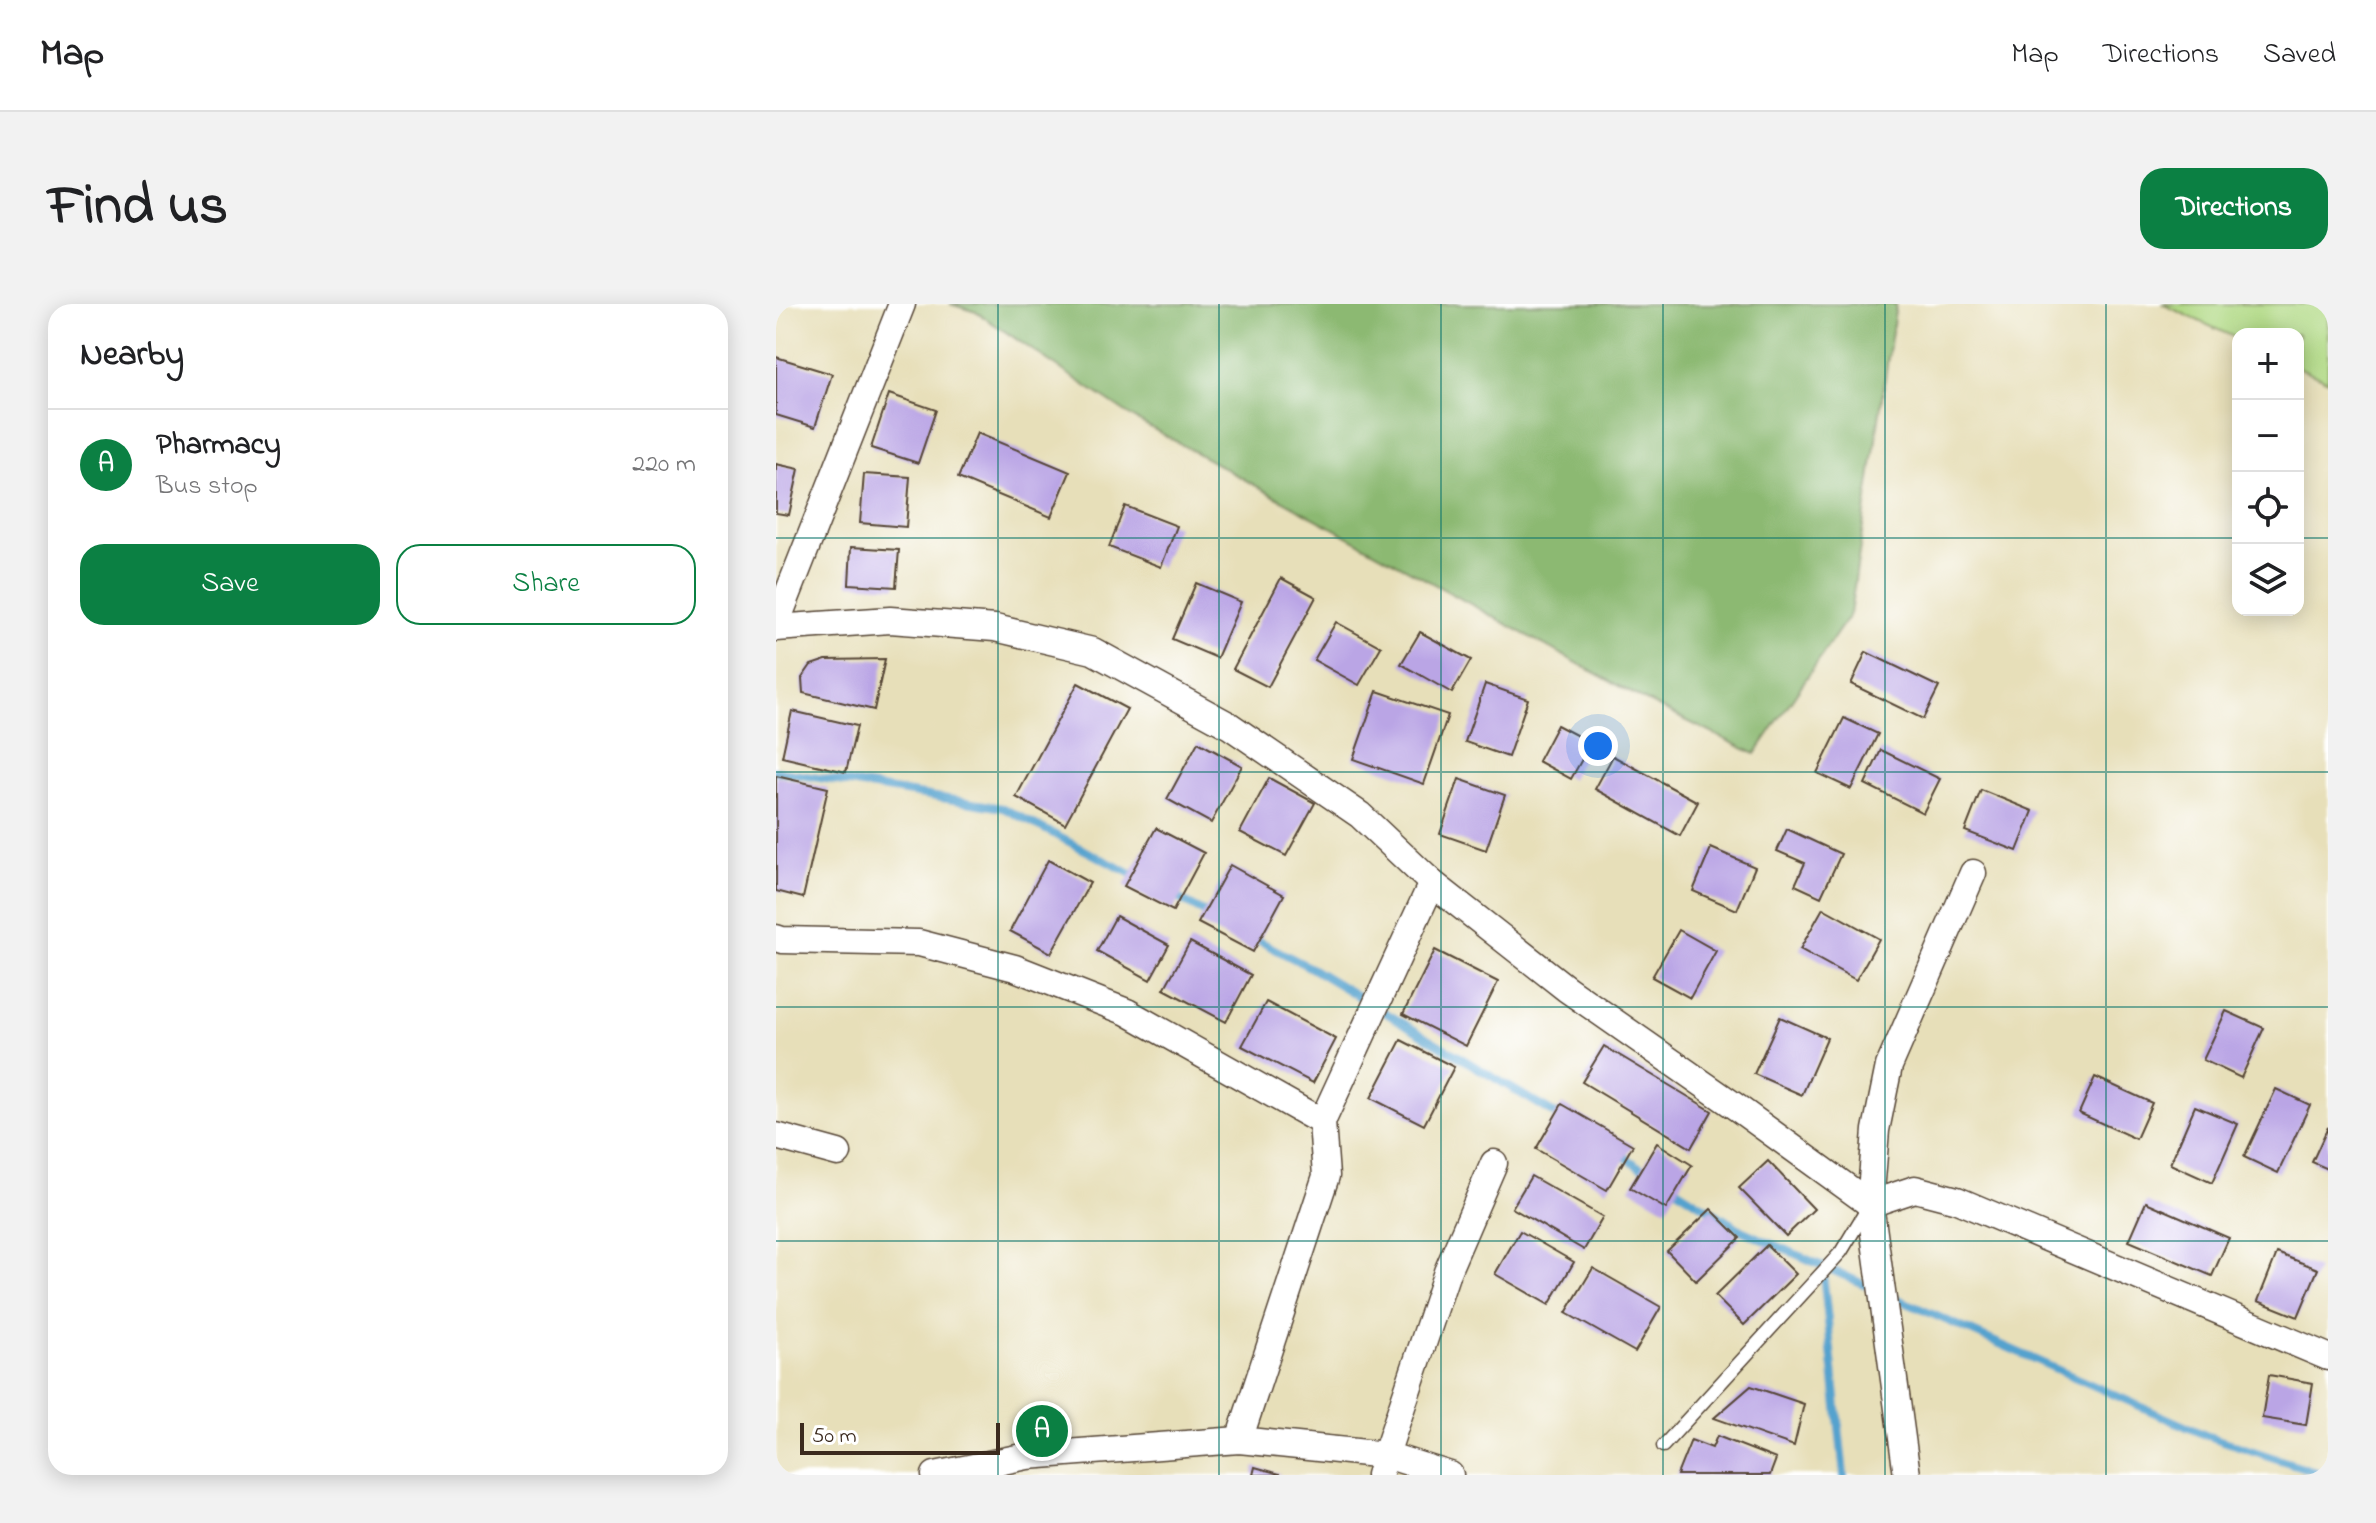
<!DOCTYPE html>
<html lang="en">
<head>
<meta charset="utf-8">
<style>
  body { margin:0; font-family:"Indie Flower",sans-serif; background:#f2f2f2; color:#202124 }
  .controls { position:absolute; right:24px; top:24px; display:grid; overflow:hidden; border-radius:16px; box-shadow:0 4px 20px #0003 }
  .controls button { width:72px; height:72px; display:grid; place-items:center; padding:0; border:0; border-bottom:2px solid #e0e0e0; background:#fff; color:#202124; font:40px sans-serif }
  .scale { position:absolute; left:24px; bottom:20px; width:200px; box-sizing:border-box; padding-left:8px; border:4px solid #3b2a1e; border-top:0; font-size:22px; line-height:28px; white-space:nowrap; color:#3b2a1e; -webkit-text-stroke:6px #fff; paint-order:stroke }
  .you { position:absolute; left:822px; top:442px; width:28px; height:28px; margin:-20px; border:6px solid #fff; border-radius:50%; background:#1a73e8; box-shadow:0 0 0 12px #1a73e833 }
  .badge { display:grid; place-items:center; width:52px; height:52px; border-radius:50%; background:#0b8043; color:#fff; font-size:26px; font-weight:700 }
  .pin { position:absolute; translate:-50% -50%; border:4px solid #fff; box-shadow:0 2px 8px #0006 }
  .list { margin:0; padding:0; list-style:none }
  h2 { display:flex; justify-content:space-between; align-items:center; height:104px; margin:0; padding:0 32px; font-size:34px }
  h2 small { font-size:26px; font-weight:400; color:#757577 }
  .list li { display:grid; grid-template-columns:52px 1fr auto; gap:24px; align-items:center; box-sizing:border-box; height:112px; padding:0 32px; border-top:2px solid #e0e0e0 }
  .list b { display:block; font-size:30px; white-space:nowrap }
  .list p { margin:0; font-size:26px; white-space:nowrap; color:#757577 }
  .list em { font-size:26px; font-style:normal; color:#757577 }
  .actions { display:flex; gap:16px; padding:24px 32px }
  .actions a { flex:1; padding:18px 0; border:2px solid #0b8043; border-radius:24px; text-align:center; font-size:28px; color:#0b8043 }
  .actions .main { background:#0b8043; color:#fff }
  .icon { flex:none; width:44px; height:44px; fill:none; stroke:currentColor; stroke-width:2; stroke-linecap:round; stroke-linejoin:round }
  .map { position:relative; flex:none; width:1552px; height:1171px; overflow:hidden; border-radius:24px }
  header { display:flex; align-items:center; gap:48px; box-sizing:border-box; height:112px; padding:0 40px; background:#fff; border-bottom:2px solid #e0e0e0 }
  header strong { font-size:38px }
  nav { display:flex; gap:44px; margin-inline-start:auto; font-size:28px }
  .intro { display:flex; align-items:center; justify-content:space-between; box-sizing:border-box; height:192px; padding:0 48px }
  h1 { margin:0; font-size:56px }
  .button { padding:20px 36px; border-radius:24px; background:#0b8043; color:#fff; font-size:28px; font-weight:700 }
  main { display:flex; gap:48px; padding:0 48px }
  aside { flex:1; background:#fff; border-radius:24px; box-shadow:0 4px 20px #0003 }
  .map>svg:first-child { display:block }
  .green { fill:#b0d984; stroke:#768251; stroke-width:2 }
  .forest { fill:#8cb972; stroke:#647248; stroke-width:2 }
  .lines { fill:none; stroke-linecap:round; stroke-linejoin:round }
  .stream { stroke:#55a2ce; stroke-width:8 }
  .building { fill:#baa5e5 }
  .lane-casing { stroke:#554535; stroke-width:15 }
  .street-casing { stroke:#554535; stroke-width:29 }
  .lane { stroke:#fff; stroke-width:12 }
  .street { stroke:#fff; stroke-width:26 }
  .grid { fill:none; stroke:#0f766e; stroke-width:2; stroke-opacity:0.55 }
</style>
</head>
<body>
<header>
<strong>Map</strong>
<nav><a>Map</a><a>Directions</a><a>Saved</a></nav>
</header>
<div class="intro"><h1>Find us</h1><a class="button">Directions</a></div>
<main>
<aside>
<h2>Nearby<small></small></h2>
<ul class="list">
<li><span class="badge">A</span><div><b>Pharmacy</b><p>Bus stop</p></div><em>220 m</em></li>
</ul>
<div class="actions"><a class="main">Save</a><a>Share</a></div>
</aside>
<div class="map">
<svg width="1552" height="1171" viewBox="0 0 1552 1171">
  <rect width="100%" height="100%" fill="#fff"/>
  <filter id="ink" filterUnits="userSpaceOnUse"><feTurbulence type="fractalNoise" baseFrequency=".0125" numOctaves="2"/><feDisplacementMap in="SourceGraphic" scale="16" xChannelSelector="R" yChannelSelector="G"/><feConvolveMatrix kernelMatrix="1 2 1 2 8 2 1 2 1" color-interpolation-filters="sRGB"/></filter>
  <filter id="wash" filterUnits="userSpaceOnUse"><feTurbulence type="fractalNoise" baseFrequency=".006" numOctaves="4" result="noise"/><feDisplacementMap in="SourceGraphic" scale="32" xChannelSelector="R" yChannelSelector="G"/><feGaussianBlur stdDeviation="1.8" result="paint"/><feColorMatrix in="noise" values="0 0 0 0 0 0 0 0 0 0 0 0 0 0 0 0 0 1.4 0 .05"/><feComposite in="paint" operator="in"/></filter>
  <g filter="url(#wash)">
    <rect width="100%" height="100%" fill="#e7dfb9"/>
    <!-- green -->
    <polygon class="green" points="1386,0 1552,0 1552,77 1522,63 1522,30 1462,30 1462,35"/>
    <!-- forest -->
    <polygon class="forest" points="174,0 1120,0 1074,310 979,450 870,397 359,115 200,8"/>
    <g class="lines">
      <!-- stream -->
      <g class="stream">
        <polyline points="0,467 227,504 363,574"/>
        <polyline points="396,591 437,613"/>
        <polyline points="474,632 535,664 787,815"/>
        <polyline points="843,849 875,870"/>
        <polyline points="894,881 967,927 1099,985"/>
        <polyline points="1047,969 1068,1171"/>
        <polyline points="1111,990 1429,1131 1550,1171"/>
      </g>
    </g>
    <g id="blocks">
      <!-- building -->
      <g class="building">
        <polygon points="0,53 56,70 39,123 0,111"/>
        <polygon points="113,90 160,106 142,159 95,144"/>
        <polygon points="201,129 294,168 275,213 182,174"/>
        <polygon points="0,160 23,165 13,211 0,209"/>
        <polygon points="88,170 134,173 130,223 84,219"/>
        <polygon points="349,202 401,222 385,263 333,243"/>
        <polygon points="75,243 123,246 120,283 73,280"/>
        <polygon points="505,274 540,293 492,383 457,365"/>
        <polygon points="420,279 465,298 441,354 396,335"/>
        <polygon points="560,318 605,343 583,381 538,356"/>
        <polygon points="644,328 695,356 676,389 625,360"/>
        <polygon points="1090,348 1163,383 1147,415 1075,380"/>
        <polygon points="109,355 98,406 27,389 26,374 35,361 50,356"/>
        <polygon points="302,379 351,405 289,520 240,493"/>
        <polygon points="709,380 752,395 732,453 689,438"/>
        <polygon points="601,387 672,411 648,480 577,455"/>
        <polygon points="16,407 81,422 70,468 6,453"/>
        <polygon points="1068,414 1102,430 1075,485 1041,469"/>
        <polygon points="781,421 815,439 795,475 762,457"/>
        <polygon points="422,438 466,462 435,519 391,495"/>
        <polygon points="1105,446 1164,475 1147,509 1089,480"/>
        <polygon points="837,452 922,498 904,532 819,485"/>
        <polygon points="0,472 52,484 27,594 0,587"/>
        <polygon points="493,474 539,499 510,552 464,528"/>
        <polygon points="683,475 729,491 710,546 664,530"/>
        <polygon points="1205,486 1257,507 1241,547 1189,527"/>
        <polygon points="380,524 428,549 397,607 348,582"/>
        <polygon points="1011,525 1065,550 1045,593 1019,581 1029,559 1001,547"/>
        <polygon points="935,544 979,563 961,606 917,587"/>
        <polygon points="272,556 314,579 275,649 234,627"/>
        <polygon points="454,561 508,591 477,648 422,619"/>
        <polygon points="1047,604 1103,635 1080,676 1024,645"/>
        <polygon points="340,612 393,641 374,676 321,647"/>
        <polygon points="903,626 940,647 914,694 876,673"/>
        <polygon points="414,638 475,671 450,718 388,685"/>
        <polygon points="659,646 722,678 690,742 627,710"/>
        <polygon points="490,698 560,735 537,779 466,742"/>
        <polygon points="1450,707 1488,724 1465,774 1427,756"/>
        <polygon points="1004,713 1051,734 1026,791 978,770"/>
        <polygon points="625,736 678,763 648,821 595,794"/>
        <polygon points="828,742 936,807 915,844 806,778"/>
        <polygon points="1319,773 1376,799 1360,835 1303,809"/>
        <polygon points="1500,785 1534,801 1502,869 1468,853"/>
        <polygon points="786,800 857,841 831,886 760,845"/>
        <polygon points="1419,802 1462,820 1436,879 1394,860"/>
        <polygon points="1552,823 1552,865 1536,858"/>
        <polygon points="881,839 916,861 890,905 854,884"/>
        <polygon points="992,857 1038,905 1010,932 963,884"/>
        <polygon points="755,872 827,913 808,946 736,904"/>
        <polygon points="1370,898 1453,934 1436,972 1353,937"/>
        <polygon points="935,905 964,934 920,977 891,947"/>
        <polygon points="744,927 798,958 773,1001 719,970"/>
        <polygon points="991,941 1020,970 968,1021 939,992"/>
        <polygon points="1501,949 1542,965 1522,1013 1482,997"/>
        <polygon points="817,964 885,1003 859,1048 790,1009"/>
        <polygon points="1493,1071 1537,1079 1530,1121 1486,1114"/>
        <polygon points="975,1082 1028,1100 1018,1142 938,1114"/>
        <polygon points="941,1132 1000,1155 994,1171 901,1171 915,1136 936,1144"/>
        <polygon points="479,1163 504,1170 504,1171 477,1171"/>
      </g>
    </g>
  </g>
  <g filter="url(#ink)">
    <use href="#blocks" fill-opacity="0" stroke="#554535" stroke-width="2"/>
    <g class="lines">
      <!-- lane casing -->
      <g class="lane-casing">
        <polyline id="lane" points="887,1142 1065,948 1091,905"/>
      </g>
      <!-- street casing -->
      <g class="street-casing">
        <g id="street">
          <polyline points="0,320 126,0"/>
          <polyline points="0,324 114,316 219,324 317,347 454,422 584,511 656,579 791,685 963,805 1094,900 1139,885 1181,896 1552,1053"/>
          <polyline points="0,634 6,636 143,639 239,664 351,708 546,818 550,872 463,1136"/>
          <polyline points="546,818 656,579"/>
          <polyline points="0,832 62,849"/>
          <polyline points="159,1171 251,1152 463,1136 610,1151 674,1171"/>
          <polyline points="603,1171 671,968 718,859"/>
          <polyline points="1131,1171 1094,900 1100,826 1113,762 1197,569"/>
        </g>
      </g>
      <!-- lane -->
      <use href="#lane" class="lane"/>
      <!-- street -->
      <use href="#street" class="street"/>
    </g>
  </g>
  <!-- grid -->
  <path class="grid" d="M222,0v1171M443,0v1171M665,0v1171M887,0v1171M1109,0v1171M1330,0v1171M0,234h1462M1522,234h30M0,468h1552M0,703h1552M0,937h1552"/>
</svg>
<div class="controls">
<button>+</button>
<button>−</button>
<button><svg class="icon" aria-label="locate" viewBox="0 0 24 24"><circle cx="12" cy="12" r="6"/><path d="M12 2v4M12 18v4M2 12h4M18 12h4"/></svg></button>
<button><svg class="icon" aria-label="layers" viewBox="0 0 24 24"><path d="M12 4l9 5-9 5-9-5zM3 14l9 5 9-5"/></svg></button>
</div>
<div class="scale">50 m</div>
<div class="you"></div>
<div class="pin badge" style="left:266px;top:1127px">A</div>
</div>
</main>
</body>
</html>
